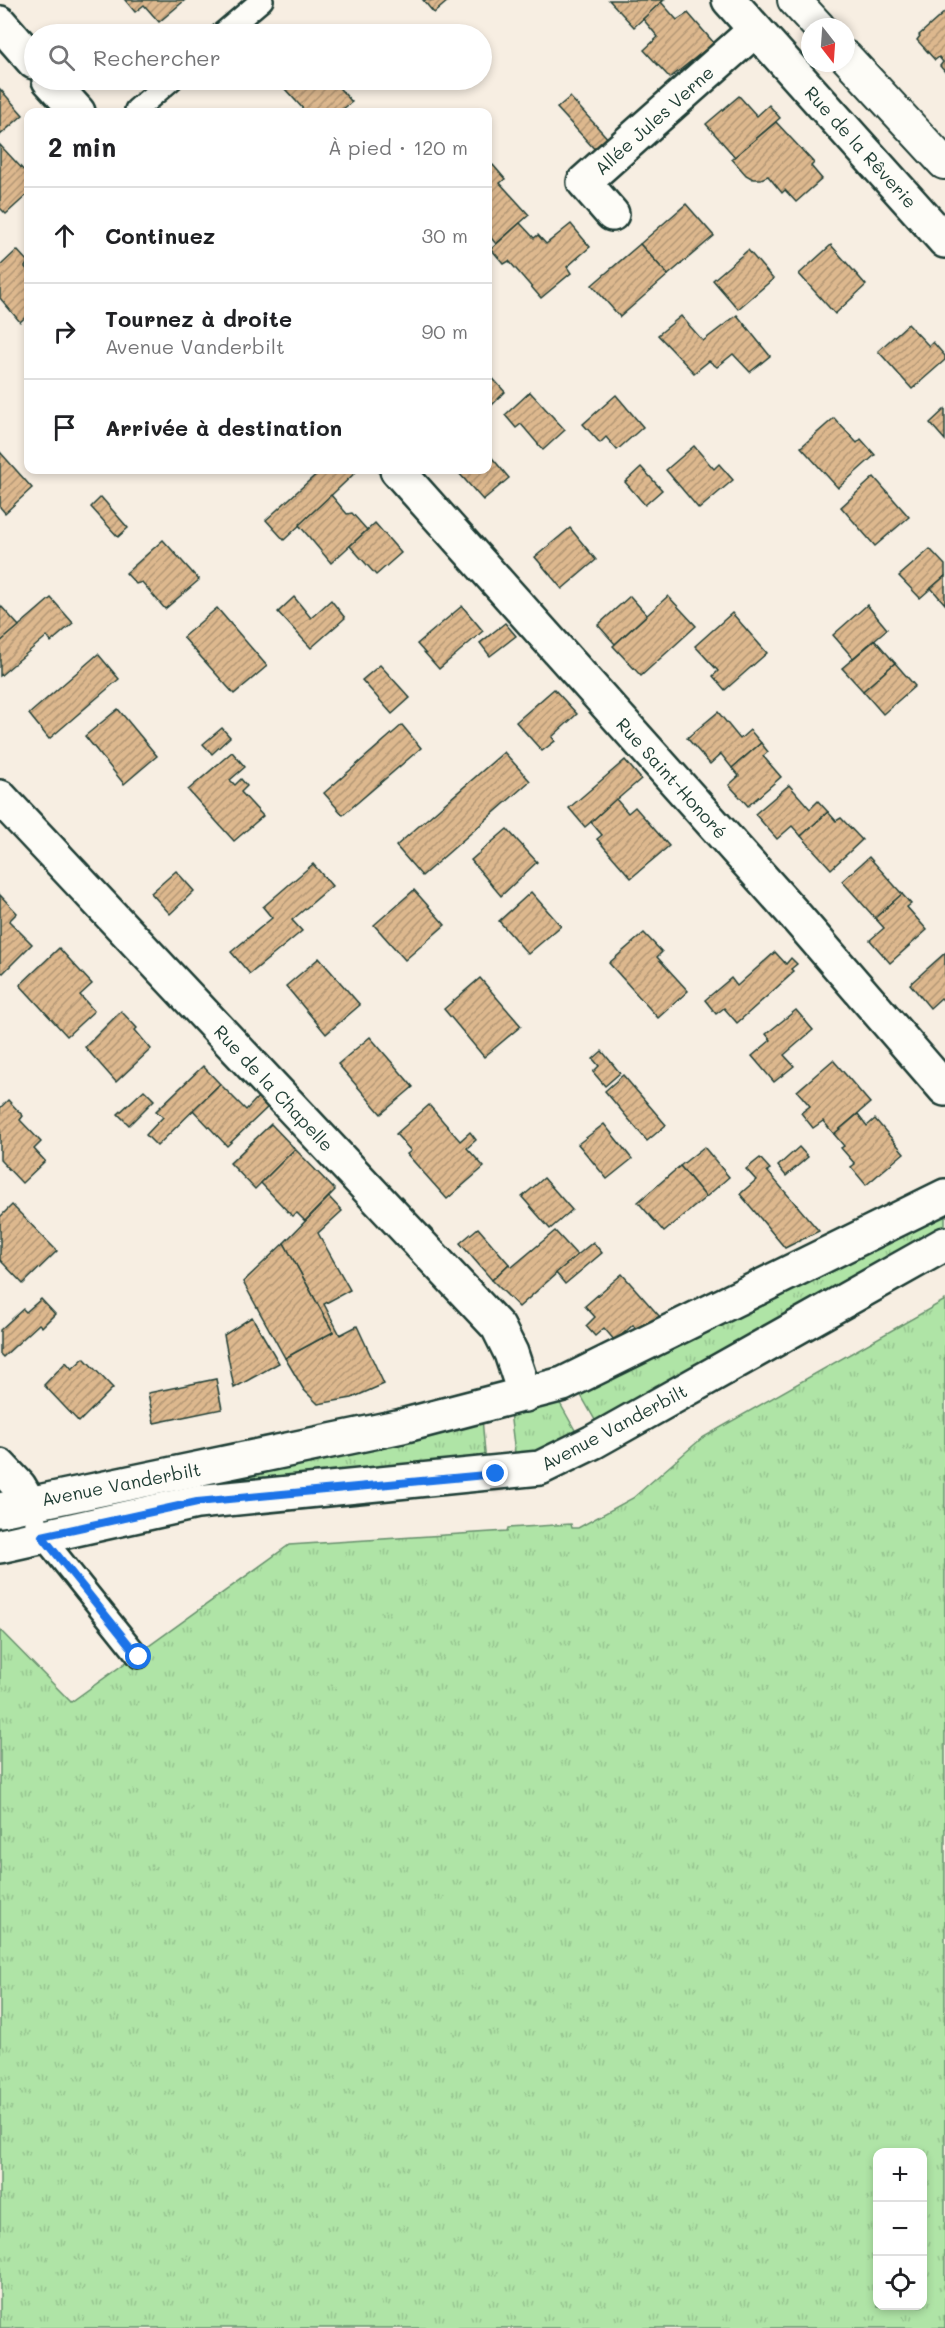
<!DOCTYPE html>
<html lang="fr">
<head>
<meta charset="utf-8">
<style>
  body { margin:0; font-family:Mali,sans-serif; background:#f2f2f2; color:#202124 }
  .controls { position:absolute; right:18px; bottom:18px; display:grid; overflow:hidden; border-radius:12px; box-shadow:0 3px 9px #0003 }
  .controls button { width:54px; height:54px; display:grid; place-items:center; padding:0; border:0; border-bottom:2px solid #e0e0e0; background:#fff; color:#202124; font:30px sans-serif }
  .compass { position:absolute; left:801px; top:18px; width:54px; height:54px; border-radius:50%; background:#fff; box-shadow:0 3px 9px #0003; rotate:163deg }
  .stop { position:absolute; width:18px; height:18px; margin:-14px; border:4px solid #1a73e8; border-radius:50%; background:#fff }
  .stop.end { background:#1a73e8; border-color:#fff; box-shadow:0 2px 6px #0008 }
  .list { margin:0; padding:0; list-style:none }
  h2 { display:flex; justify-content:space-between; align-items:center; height:78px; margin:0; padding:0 24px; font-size:26px }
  h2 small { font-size:20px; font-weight:400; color:#757577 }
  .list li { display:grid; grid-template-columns:39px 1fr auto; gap:18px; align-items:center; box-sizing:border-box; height:96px; padding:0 24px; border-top:2px solid #e0e0e0 }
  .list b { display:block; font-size:22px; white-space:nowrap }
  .list p { margin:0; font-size:20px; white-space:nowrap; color:#757577 }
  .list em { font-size:20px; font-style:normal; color:#757577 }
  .icon { flex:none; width:33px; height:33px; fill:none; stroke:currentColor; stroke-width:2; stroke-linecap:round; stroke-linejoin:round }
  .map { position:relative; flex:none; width:945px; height:2328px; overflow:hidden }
  .search { position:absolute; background:#fff; box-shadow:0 3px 9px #0003; left:24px; top:24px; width:468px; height:66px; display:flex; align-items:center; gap:15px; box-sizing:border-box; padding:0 21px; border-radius:33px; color:#757577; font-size:22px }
  .panel { position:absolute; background:#fff; box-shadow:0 3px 9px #0003; left:24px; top:108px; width:468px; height:366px; border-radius:12px }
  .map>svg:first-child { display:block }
  .grass { fill:url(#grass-tufts); stroke:#67906d; stroke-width:1.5; fill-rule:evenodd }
  .building { fill:url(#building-hatch); stroke:#1f3d34; stroke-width:1.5 }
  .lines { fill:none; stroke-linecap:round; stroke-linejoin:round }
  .service-casing { stroke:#1f3d34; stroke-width:26 }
  .pedestrian-casing { stroke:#1f3d34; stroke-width:36 }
  .minor-casing { stroke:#1f3d34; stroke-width:38 }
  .service { stroke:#fdfcf7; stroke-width:21 }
  .pedestrian { stroke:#fdfcf7; stroke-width:32 }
  .minor { stroke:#fdfcf7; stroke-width:33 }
  .route { stroke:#1a73e8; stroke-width:8 }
  .labels { text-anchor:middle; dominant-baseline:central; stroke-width:4.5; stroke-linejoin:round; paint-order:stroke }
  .street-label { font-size:18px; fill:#1f3d34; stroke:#fdfcf7 }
</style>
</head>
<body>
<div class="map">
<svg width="945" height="2328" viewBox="0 0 945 2328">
  <defs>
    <pattern id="grass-tufts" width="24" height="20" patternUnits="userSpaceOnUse" patternTransform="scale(1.5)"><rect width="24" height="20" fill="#afe4a6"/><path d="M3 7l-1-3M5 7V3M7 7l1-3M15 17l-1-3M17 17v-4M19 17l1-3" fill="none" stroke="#96c490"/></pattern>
    <pattern id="building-hatch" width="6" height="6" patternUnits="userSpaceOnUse" patternTransform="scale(1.5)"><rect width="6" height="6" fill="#ddb88e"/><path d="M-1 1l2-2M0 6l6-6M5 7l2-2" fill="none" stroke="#b39775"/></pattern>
  </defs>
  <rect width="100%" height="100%" fill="#f7eee2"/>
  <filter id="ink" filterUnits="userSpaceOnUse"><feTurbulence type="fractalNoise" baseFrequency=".0167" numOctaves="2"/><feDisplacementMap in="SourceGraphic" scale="12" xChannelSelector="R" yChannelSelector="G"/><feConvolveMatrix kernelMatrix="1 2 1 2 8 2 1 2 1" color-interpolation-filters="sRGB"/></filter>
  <g filter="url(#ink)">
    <!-- grass -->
    <g class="grass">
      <polygon points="945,1208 945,1231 599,1427 578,1390"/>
      <path d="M945,1300v1028h-945v-698l71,72 218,-157 218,-14 1,-3 63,-4 1,4h6l55,-30 69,-60zM878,2152h44v154h-44z"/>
      <polygon points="557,1398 580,1439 516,1462 510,1412"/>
      <polygon points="482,1418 486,1465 130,1507 127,1494"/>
    </g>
    <!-- building -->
    <g class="building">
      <polygon points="125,0 185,0 159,22 144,5 135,12"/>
      <polygon points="423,0 449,0 434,13"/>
      <polygon points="609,0 664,0 634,27"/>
      <polygon points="661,2 677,20 688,13 714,43 670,78 644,50 658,37 643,19"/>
      <polygon points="945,12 945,72 940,66 943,62 939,57 935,60 917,40 920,36 919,35"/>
      <polygon points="297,80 332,80 352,102 339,112 306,112 285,89"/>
      <polygon points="0,89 23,115 0,135"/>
      <polygon points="739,96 757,116 769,105 780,118 735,157 706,124"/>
      <polygon points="570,97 611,142 598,153 557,108"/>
      <polygon points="776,122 814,163 811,166 822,179 796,202 785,190 782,193 768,176 761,179 753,179 746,175 732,159"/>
      <polygon points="0,145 28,175 28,194 6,214 0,208"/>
      <polygon points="493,165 505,179 500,183 529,215 496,244 488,234 488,170"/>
      <polygon points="686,204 714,236 668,275 640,244"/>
      <polygon points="520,223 534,238 538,235 546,244 571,224 590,247 567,267 571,273 541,298 509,261 504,264 491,249"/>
      <polygon points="640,244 668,275 620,317 592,285"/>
      <polygon points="831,245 866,285 835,314 799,274"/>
      <polygon points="17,250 28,262 25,267 28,271 28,315 20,322 0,298 0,266"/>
      <polygon points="748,250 773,279 738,309 713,280"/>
      <polygon points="737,315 770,356 750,372 733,354 717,367 709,361 694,373 658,335 681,316 703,341"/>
      <polygon points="908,324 929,346 933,342 945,356 945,360 912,389 878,351"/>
      <polygon points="488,373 505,392 488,409"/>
      <polygon points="530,392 565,430 543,450 521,424 516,428 505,415"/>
      <polygon points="616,395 643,427 617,450 606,437 600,443 583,424"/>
      <polygon points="945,409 945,440 930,423"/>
      <polygon points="834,418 857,443 861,439 875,455 838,488 801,447"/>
      <polygon points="694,446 714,469 719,464 733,480 699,509 666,470"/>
      <polygon points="0,452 32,488 5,513 0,507"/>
      <polygon points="488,453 509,478 483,500 458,472 460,470 488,470"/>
      <polygon points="641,467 662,490 645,505 625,482"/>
      <polygon points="321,470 358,470 284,540 266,520"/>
      <polygon points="874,477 909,517 875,546 841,507"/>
      <polygon points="331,495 347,514 352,513 367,530 331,563 299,525"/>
      <polygon points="101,497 128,528 118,537 91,507"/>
      <polygon points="375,523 401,553 376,575 350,546"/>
      <polygon points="570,528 596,560 562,589 535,557"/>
      <polygon points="163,540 199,580 165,609 142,582 136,584 126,573"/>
      <polygon points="930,549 945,565 945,576 920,598 899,576"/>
      <polygon points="945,576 945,604 931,588"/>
      <polygon points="630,596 647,615 615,644 598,625"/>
      <polygon points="668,596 696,626 641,676 613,646"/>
      <polygon points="294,597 311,618 331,600 345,618 311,648 278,612"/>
      <polygon points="51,598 73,623 51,642 47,636 0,676 0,642"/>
      <polygon points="0,605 19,626 0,642"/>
      <polygon points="867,605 887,629 853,658 833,635"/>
      <polygon points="462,606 483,631 439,669 417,644"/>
      <polygon points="217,608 267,666 234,694 183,637"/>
      <polygon points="732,613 767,653 725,690 713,676 718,671 695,646"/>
      <polygon points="505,623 516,636 490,656 480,643"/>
      <polygon points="875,640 895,663 863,691 842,668"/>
      <polygon points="98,654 119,679 49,739 29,714"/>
      <polygon points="895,663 915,686 883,714 863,691"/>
      <polygon points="380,665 410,698 392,714 362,680"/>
      <polygon points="554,689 577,714 552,737 555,741 542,751 516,722"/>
      <polygon points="118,709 157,756 124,784 85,736"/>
      <polygon points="718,712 740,739 750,730 761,743 732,768 721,754 710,764 687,738"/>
      <polygon points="402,725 421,748 343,815 324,793"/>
      <polygon points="222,728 230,737 212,754 203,744"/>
      <polygon points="761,743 768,752 763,756 781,777 748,806 729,785 739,776 732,768"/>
      <polygon points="232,752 245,767 230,780 235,785 241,779 247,786 241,792 263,816 234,841 188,790"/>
      <polygon points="504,752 530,781 422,876 396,846"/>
      <polygon points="625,760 641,779 585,827 569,808"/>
      <polygon points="789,785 810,809 818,801 828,812 801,836 792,826 777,839 755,814"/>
      <polygon points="616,799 628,813 635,807 669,846 631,878 597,839 602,835 591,822"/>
      <polygon points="828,812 836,821 841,818 862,840 831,869 801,836"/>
      <polygon points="507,829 537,862 501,896 471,860"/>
      <polygon points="869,857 902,894 875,918 842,881"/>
      <polygon points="313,864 332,886 292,920 302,931 250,974 231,952 272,918 263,907"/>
      <polygon points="176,871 194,891 170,914 151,893"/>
      <polygon points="414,890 445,925 405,960 374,925"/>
      <polygon points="531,892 561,926 528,954 499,921"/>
      <polygon points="902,894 911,904 907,907 927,930 890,963 870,940 884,928 875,918"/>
      <polygon points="0,895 17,913 9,921 32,944 3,973 0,971"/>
      <polygon points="644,933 662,952 657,957 688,991 658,1018 609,963"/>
      <polygon points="59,948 92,984 80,995 94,1011 67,1036 20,985"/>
      <polygon points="775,952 786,964 791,958 797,964 791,969 794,972 737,1023 724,1008 716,1014 705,1000 731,978 737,986"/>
      <polygon points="945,953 945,1002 941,998 930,1008 910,984"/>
      <polygon points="319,958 360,1005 326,1034 286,986"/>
      <polygon points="480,978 521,1026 484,1057 444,1009"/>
      <polygon points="796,1010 813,1030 784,1055 794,1066 774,1082 752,1056 771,1040 766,1034"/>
      <polygon points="121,1011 137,1028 135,1030 151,1049 116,1082 85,1047"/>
      <polygon points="370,1037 413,1087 381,1114 338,1064"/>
      <polygon points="602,1051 620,1073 605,1086 593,1072 599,1066 593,1059"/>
      <polygon points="833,1060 870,1103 834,1134 823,1121 813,1128 801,1113 810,1106 797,1091"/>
      <polygon points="203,1066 220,1084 157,1146 146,1135 163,1117 156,1111"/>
      <polygon points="623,1075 666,1125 647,1141 605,1091"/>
      <polygon points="220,1084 246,1110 259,1096 269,1106 227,1146 193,1110"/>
      <polygon points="144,1090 154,1100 129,1125 118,1114"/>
      <polygon points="8,1100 23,1116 20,1120 41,1142 34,1149 45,1161 22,1183 0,1160 0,1108"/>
      <polygon points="429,1105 460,1141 470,1132 476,1140 467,1148 484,1167 447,1199 407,1154 411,1151 396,1134"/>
      <polygon points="858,1114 867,1126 875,1119 904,1153 866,1185 851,1167 855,1164 841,1148 844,1146 834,1134"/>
      <polygon points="271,1124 295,1149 255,1189 230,1163"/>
      <polygon points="604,1124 632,1159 607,1179 578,1144"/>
      <polygon points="704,1147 729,1177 706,1197 680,1166"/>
      <polygon points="799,1147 808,1157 786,1176 778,1166"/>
      <polygon points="295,1149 335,1190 305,1221 297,1213 292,1216 261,1183"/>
      <polygon points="760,1158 770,1169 767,1171 819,1231 785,1248 740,1194 756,1180 746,1169"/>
      <polygon points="680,1166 706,1197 664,1232 638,1202"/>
      <polygon points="544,1178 572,1210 550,1229 522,1197"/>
      <polygon points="329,1197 342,1211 318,1233 350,1290 324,1304 340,1335 357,1326 384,1384 352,1398 318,1404 304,1390 285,1358 333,1332 284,1243"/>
      <polygon points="12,1205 57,1251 23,1284 0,1260 0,1217"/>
      <polygon points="478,1228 509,1264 492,1280 460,1243"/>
      <polygon points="555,1231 577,1255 519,1307 492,1280 509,1264 512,1267"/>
      <polygon points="593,1242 602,1253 565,1284 556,1273"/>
      <polygon points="284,1243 333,1332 285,1358 243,1282"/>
      <polygon points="622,1274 661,1318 637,1331 633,1325 615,1341 604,1328 595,1336 586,1326 595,1317 585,1306"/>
      <polygon points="41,1299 55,1314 42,1327 39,1324 3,1357 0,1354 0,1330 23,1309 26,1312"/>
      <polygon points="252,1317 279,1363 234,1388 224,1335"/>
      <polygon points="84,1358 113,1388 79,1422 44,1385 66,1362 72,1369"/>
      <polygon points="216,1379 222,1409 154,1423 148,1393"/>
    </g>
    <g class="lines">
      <!-- service casing -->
      <g class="service-casing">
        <g id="service">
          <polyline points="222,34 262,0"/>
          <polyline points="136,110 171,80"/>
          <polyline points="29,1503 42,1536 139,1657"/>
        </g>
      </g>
      <!-- pedestrian casing -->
      <g class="pedestrian-casing">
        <g id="pedestrian">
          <polyline points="794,0 819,27"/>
          <polyline points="846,57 944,163"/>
        </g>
      </g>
      <!-- minor casing -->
      <g class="minor-casing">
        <g id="minor">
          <polyline points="729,0 945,241"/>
          <polyline points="0,23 34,62"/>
          <polyline points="49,80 78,112"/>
          <polyline points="612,214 584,182 755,30"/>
          <polyline points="397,470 793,913 945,1089"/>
          <polyline points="0,797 498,1327 511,1353 525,1395"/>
          <polyline points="0,1466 19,1486 29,1503"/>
          <polyline points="0,1510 402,1426 563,1384 945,1196"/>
          <polyline points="0,1546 197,1502 540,1468 593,1442 945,1244"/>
        </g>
      </g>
      <!-- service -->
      <use href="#service" class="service"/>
      <!-- pedestrian -->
      <use href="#pedestrian" class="pedestrian"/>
      <!-- minor -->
      <use href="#minor" class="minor"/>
    </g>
  </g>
  <g class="lines" filter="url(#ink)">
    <!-- route -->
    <polyline class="route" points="139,1657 42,1536 197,1502 496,1474"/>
  </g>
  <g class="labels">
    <!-- street labels -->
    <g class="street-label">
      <text transform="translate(654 120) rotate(-42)">Allée Jules Verne</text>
      <text transform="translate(861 147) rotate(48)">Rue de la Rêverie</text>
      <text transform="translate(672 778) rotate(48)">Rue Saint-Honoré</text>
      <text transform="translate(274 1088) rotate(47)">Rue de la Chapelle</text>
      <text transform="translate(614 1427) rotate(-28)">Avenue Vanderbilt</text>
      <text transform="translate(121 1484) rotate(-11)">Avenue Vanderbilt</text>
    </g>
  </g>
</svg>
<div class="controls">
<button>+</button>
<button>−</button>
<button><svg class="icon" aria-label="locate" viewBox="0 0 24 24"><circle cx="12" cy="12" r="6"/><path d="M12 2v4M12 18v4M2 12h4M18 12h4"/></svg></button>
</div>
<svg class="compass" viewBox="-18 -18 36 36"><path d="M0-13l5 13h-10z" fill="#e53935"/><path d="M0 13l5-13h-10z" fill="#757577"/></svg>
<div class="stop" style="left:139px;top:1657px"></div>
<div class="stop end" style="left:496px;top:1474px"></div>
<div class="search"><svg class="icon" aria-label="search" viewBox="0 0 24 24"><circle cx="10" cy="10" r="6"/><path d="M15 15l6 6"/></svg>Rechercher</div>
<section class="panel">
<h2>2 min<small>À pied · 120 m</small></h2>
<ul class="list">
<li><svg class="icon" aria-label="ahead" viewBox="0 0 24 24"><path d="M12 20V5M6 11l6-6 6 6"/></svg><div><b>Continuez</b></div><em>30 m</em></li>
<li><svg class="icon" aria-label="right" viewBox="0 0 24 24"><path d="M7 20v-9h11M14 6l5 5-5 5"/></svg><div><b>Tournez à droite</b><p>Avenue Vanderbilt</p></div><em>90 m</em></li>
<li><svg class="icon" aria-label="arrive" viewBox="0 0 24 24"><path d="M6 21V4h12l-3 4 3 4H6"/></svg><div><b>Arrivée à destination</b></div></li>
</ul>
</section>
</div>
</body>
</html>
